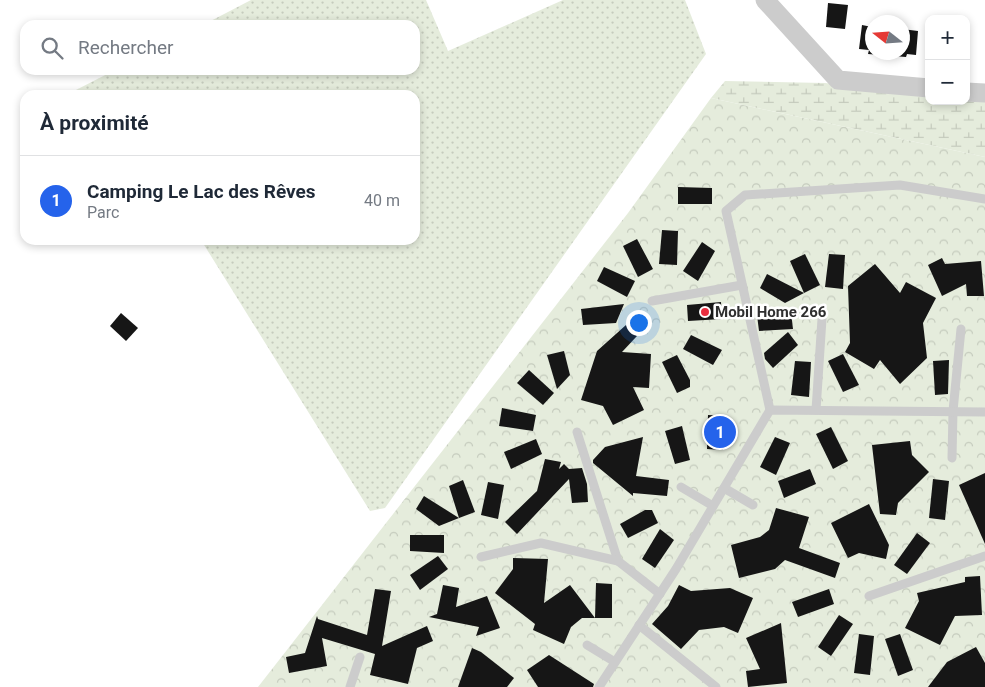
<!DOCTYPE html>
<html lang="fr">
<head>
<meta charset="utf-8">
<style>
  body { margin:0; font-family:Roboto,sans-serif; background:#f2f2f3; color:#1f2937 }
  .controls { position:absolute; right:15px; top:15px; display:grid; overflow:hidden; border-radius:10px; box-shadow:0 2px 8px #0003 }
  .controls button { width:45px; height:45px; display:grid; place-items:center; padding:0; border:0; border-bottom:1px solid #e0e1e3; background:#fff; color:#1f2937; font:25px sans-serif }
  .compass { position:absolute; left:865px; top:15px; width:45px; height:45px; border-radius:50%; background:#fff; box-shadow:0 2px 8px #0003; rotate:287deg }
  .you { position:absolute; left:638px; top:322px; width:18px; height:18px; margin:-12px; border:4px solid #fff; border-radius:50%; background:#1a73e8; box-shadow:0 0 0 8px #1a73e833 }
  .badge { display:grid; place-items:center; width:32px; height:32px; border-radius:50%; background:#2563eb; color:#fff; font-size:16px; font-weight:700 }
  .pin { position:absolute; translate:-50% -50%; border:2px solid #fff; box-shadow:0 1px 5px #0006 }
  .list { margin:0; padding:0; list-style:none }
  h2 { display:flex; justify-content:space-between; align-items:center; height:65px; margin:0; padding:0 20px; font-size:21px }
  h2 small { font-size:16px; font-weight:400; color:#747a83 }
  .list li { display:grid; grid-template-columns:32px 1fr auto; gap:15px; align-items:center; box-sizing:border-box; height:90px; padding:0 20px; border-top:1px solid #e0e1e3 }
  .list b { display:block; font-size:19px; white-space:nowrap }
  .list p { margin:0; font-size:16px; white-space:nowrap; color:#747a83 }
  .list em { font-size:16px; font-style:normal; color:#747a83 }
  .icon { flex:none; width:28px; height:28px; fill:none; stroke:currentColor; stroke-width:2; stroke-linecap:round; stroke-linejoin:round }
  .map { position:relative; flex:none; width:985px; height:687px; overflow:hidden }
  .search { position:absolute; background:#fff; box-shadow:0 2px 8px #0003; left:20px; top:20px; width:400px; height:55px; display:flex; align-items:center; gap:12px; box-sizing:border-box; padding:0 18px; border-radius:15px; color:#747a83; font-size:19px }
  .panel { position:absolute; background:#fff; box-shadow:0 2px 8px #0003; left:20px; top:90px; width:400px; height:155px; border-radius:15px }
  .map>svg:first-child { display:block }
  .grass { fill:url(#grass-dots) }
  .wetland { fill:url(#wetland-marsh) }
  .park { fill:url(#park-crowns) }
  .building { fill:#161616 }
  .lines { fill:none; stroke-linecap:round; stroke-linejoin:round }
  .service { stroke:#ccc; stroke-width:9 }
  .minor { stroke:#ccc; stroke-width:19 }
  .poi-dot { fill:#e92e3f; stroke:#fff; stroke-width:2 }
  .labels { text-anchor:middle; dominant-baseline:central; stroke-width:5; stroke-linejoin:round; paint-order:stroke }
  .poi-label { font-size:15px; font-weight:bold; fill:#2f2f2f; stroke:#fff; text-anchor:start }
</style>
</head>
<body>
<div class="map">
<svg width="985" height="687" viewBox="0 0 985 687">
  <defs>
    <pattern id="grass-dots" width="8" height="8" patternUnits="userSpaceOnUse" patternTransform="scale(1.25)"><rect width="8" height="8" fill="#e5ecdc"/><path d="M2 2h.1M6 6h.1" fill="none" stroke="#c5cbbd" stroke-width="1.8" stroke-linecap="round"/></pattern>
    <pattern id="wetland-marsh" width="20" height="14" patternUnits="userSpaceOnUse" patternTransform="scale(1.25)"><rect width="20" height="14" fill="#e5ecdc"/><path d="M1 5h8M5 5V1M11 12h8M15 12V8" fill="none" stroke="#c5cbbd"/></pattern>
    <pattern id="park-crowns" width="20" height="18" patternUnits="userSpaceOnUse" patternTransform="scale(1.25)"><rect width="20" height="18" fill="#e5ecdc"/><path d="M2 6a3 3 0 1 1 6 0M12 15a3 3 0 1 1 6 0" fill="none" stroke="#c5cbbd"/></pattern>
  </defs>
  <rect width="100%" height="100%" fill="#fff"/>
  <!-- grass -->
  <polygon class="grass" points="251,0 426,0 448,51 563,0 685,0 706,54 385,508 370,511 201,240 415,240 415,95 76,95 74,91 115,70 415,70 415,25 203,25"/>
  <!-- wetland -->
  <polygon class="wetland" points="725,81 825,83 929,93 929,101 985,99 985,157 711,98"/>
  <!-- park -->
  <polygon class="park" points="711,98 985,157 985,687 258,687 628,213"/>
  <!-- building -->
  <g class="building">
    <polygon points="828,3 848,5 845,29 826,27"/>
    <polygon points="862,25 872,27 872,52 902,52 902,29 918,31 916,55 907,54 906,57 868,54 869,50 859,49"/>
    <polygon points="678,187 712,188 712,204 678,204"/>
    <polygon points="662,230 678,231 677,265 659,264"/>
    <polygon points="637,239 653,269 638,277 623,246"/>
    <polygon points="702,242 715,251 698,281 683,271"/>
    <polygon points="805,254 820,285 804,293 790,261"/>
    <polygon points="829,254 845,255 843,289 825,287"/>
    <polygon points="942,258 945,264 981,261 984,296 967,296 966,284 942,296 928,265"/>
    <polygon points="875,264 900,293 906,282 936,298 923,323 927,358 900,384 880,360 874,369 845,352 850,343 848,286"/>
    <polygon points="604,267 635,281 627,297 597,281"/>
    <polygon points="767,274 804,293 785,303 760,288"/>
    <polygon points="721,302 722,319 688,321 687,305"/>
    <polygon points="624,304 616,323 583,325 581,309"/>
    <polygon points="791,312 793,329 759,331 757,315"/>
    <polygon points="121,313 138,328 126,341 110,326"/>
    <polygon points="626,325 637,336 622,352 651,354 649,388 633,387 644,410 613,425 603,406 581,400 597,351"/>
    <polygon points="788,332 798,345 773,368 765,359 764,353"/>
    <polygon points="691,335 722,350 713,365 683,349"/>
    <polygon points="564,351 570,375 557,389 547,355"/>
    <polygon points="843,354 859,385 843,392 828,361"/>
    <polygon points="677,355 690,380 690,387 677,393 662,362"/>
    <polygon points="949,360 948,394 935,395 933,361"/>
    <polygon points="795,361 811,362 809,397 791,395"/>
    <polygon points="529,370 554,393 543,405 517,383"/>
    <polygon points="502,408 536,415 533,431 499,426"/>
    <polygon points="708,415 725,416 723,450 707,449"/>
    <polygon points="682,426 690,460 675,464 665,431"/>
    <polygon points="831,427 848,461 833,469 816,434"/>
    <polygon points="643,437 636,476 669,480 667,496 633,493 633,496 593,463 593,460 605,447"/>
    <polygon points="775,437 790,443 776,475 760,467"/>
    <polygon points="536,439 542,454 511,469 504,452"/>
    <polygon points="910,441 912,455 929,472 898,503 896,515 880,514 872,445"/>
    <polygon points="545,459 561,462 559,469 564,464 569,469 582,468 587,484 588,502 572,503 569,479 517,534 505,522 537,491"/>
    <polygon points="810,469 816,484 784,498 778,481"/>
    <polygon points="985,473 985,544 959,485"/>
    <polygon points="933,479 949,481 945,520 929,518"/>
    <polygon points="463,480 475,512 459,518 449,486"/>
    <polygon points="488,482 504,485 498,519 481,515"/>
    <polygon points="424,496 459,518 439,526 416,509"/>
    <polygon points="869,504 889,545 886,559 859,553 848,558 831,523"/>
    <polygon points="776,508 809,517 799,548 840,563 835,578 785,560 775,569 739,578 731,545 760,537 769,530"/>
    <polygon points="645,510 652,510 658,523 628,538 620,524"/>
    <polygon points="660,529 674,540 655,568 642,559"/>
    <polygon points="917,533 930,543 907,574 894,565"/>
    <polygon points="410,535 444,535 444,553 410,551"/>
    <polygon points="438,556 448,569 420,590 410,575"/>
    <polygon points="513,558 548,559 544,603 570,585 595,618 582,618 571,627 564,644 533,630 535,624 495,593 513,569"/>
    <polygon points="980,576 982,615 955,616 940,645 905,628 919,601 917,593 965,582 965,577"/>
    <polygon points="596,583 612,584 612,618 595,618"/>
    <polygon points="443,585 459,588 456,607 487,596 500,628 476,636 479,627 429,617 437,614"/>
    <polygon points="679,585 691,591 730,588 753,598 738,633 724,627 699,630 681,649 652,624 668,606"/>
    <polygon points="375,589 391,591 382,646 427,626 433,641 417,648 408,684 370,675 375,654 322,638 327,666 289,673 286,657 305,653 317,616 318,619 367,635"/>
    <polygon points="829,589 834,604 798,617 792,602"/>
    <polygon points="839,615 853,624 831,656 818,647"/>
    <polygon points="781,623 787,683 748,687 746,671 760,669 746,638"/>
    <polygon points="859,634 874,636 870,675 854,673"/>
    <polygon points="900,634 913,670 898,676 885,639"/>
    <polygon points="976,647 985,663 985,687 928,687 947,662"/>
    <polygon points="472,648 481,652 514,678 507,687 458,687"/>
    <polygon points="549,655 594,684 593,687 538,687 527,670"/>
  </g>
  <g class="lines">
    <!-- service -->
    <g class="service">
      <polyline points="652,301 742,285"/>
      <polyline points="770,410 726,211 745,195 900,185 985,199"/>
      <polyline points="816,410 822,319"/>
      <polyline points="577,432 618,561 660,594"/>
      <polyline points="952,458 953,411 961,329"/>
      <polyline points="681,487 713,506"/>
      <polyline points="724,488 753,505"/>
      <polyline points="481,557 541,543 618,561"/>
      <polyline points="869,596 985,556"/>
      <polyline points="639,625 716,687"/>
      <polyline points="587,645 615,662"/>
      <polyline points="350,687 360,657"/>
      <polyline points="599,687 676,569 770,410 985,412"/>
    </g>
    <!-- minor -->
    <g class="minor">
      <polyline points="765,0 838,80 929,88"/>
      <polyline points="966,92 985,93"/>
    </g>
  </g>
  <!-- markers -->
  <circle class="poi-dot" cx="705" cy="312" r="5"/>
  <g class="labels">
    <!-- poi labels -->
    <g class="poi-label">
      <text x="715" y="312">Mobil Home 266</text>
    </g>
  </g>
</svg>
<div class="controls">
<button>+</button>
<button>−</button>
</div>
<svg class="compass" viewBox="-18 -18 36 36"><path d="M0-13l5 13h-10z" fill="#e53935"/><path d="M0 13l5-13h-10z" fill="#747a83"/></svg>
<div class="you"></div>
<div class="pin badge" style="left:720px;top:432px">1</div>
<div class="search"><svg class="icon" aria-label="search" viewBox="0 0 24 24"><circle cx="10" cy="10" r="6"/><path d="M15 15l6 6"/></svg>Rechercher</div>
<section class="panel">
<h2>À proximité<small></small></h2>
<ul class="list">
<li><span class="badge">1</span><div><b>Camping Le Lac des Rêves</b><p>Parc</p></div><em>40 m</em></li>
</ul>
</section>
</div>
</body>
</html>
